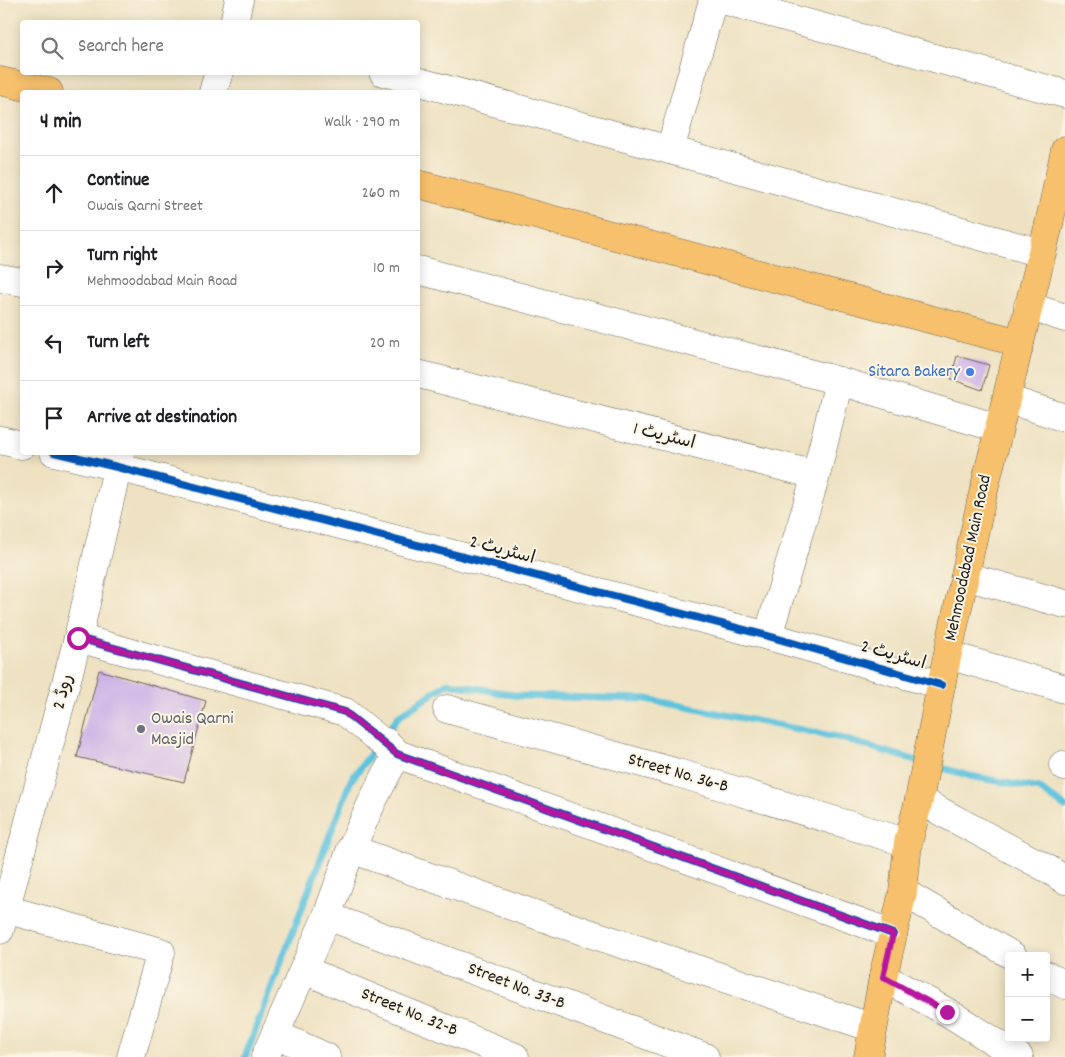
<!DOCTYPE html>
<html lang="en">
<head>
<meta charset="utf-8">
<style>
  body { margin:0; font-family:Dekko,"Playpen Sans Arabic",sans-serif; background:#f2f2f2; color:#202124 }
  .controls { position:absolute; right:15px; bottom:15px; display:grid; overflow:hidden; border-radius:5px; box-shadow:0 2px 12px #0003 }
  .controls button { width:45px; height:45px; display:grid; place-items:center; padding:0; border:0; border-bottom:1px solid #e0e0e0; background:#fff; color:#202124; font:25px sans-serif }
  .stop { position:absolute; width:15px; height:15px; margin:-11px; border:4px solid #b5179e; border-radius:50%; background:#fff }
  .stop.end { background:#b5179e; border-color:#fff; box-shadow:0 1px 5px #0008 }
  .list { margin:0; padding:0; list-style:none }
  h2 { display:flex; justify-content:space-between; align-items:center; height:65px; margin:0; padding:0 20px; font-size:21px }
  h2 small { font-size:16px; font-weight:400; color:#757577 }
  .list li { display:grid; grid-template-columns:32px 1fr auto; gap:15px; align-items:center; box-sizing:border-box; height:75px; padding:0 20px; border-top:1px solid #e0e0e0 }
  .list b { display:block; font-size:19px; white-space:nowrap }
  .list p { margin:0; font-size:16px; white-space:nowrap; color:#757577 }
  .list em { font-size:16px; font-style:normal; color:#757577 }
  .icon { flex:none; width:28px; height:28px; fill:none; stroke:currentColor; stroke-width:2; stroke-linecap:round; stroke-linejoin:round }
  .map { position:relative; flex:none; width:1065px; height:1057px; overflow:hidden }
  .search { position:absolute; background:#fff; box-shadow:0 2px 12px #0003; left:20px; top:20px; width:400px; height:55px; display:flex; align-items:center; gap:12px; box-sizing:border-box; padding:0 18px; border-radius:5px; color:#757577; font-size:19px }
  .panel { position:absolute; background:#fff; box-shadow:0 2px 12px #0003; left:20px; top:90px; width:400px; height:365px; border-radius:5px }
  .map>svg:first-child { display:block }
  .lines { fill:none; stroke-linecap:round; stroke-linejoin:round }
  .stream { stroke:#5fc3dd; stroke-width:7 }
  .building { fill:#ccb2e7 }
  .minor-casing { stroke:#666156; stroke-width:29 }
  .major-casing { stroke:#666156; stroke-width:29 }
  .minor { stroke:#fff; stroke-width:28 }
  .major { stroke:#f7c06c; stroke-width:28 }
  .cycleway-casing { stroke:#fcf5e5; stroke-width:11 }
  .cycleway { stroke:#0057b8; stroke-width:8 }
  .route { stroke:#b5179e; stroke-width:6 }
  .shop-dot { fill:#3f7fe0; stroke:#fcf5e5; stroke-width:2 }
  .worship-dot { fill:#6b7280; stroke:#fcf5e5; stroke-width:2 }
  .labels { text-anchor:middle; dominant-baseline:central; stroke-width:4; stroke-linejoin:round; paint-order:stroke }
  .shop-label { font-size:18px; fill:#366cbe; stroke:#fcf5e5; text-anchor:end }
  .street-label { font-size:18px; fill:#1c1c1c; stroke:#fcf5e5 }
  .worship-label { font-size:18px; fill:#5b616d; stroke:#fcf5e5; text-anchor:start }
</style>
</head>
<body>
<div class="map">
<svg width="1065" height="1057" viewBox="0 0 1065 1057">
  <rect width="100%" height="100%" fill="#fcf5e5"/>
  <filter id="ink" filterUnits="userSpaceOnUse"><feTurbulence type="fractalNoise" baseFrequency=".02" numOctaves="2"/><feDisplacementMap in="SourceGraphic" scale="10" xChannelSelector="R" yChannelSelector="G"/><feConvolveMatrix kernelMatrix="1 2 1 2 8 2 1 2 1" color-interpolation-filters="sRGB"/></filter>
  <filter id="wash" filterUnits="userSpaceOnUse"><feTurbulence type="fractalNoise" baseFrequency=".0096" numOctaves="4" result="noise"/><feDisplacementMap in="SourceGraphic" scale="20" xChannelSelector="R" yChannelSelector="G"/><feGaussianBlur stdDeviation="1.12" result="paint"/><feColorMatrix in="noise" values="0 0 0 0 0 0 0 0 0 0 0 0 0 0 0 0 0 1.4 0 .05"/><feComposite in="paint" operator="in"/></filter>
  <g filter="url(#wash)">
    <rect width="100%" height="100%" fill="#eee2c2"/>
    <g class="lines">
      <!-- stream -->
      <g class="stream">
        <polyline points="385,735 398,717 448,683 519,696 646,699 837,737 921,762"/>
        <polyline points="932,765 970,776 1040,789 1065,807"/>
        <polyline points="245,1057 351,780 377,746"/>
      </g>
    </g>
    <g id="blocks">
      <!-- building -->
      <g class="building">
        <polygon points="957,356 989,365 982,390 951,379"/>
        <polygon points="99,670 206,701 184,782 77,757"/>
      </g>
    </g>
  </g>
  <g filter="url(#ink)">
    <use href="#blocks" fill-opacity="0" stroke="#666156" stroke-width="1"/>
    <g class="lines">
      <!-- minor casing -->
      <g class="minor-casing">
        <g id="minor">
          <polyline points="723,0 1065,94"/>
          <polyline points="234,22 239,0"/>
          <polyline points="383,72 670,150 1041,253"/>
          <polyline points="213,92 219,72"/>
          <polyline points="670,150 713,0"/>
          <polyline points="418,270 839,381 998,428"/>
          <polyline points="0,278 22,282"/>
          <polyline points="1028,306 1065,318"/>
          <polyline points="418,374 816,475"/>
          <polyline points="1007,399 1065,418"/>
          <polyline points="0,440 22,445"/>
          <polyline points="54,452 117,467 768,636 941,685"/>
          <polyline points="965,576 1065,604"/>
          <polyline points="768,636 816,475 839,381"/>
          <polyline points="78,638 345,712 397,754 893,934"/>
          <polyline points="948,655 1065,689"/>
          <polyline points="447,709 678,773 908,843"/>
          <polyline points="1063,765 1065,767"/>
          <polyline points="919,800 1048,869 1065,880"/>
          <polyline points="351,849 559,923 873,1028"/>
          <polyline points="903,892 1013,956"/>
          <polyline points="5,909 161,952 131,1057"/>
          <polyline points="327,916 705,1057"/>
          <polyline points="0,930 78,638 121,452"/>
          <polyline points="304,970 515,1057"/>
          <polyline points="1046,975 1065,985"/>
          <polyline points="883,977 947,1012 1019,1057"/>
          <polyline points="275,1034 326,1057"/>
          <polyline points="265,1057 327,916 351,849 373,800 397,754 386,742"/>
        </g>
      </g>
      <!-- major casing -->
      <g class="major-casing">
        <g id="major">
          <polyline points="0,81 49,92"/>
          <polyline points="418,184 1020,343"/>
          <polyline points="868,1057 883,977 903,892 908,843 919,800 941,685 981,502 1049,224 1065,150"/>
        </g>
      </g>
      <!-- minor -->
      <use href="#minor" class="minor"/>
      <!-- major -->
      <use href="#major" class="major"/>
      <!-- cycleway casing -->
      <g class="cycleway-casing">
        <g id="cycleway">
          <polyline points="54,452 117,467 768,636 941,685"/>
          <polyline points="78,638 345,712 397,754 893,934"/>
        </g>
      </g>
      <!-- cycleway -->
      <use href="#cycleway" class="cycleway"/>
    </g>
  </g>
  <g class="lines" filter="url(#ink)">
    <!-- route -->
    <polyline class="route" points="78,638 345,712 397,754 893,934 883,977 947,1012"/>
  </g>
  <!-- markers -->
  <circle class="shop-dot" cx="970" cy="372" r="5"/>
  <circle class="worship-dot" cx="141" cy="729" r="5"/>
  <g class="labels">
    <!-- shop labels -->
    <g class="shop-label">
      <text x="960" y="372">Sitara Bakery</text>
    </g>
    <!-- street labels -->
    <g class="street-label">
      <text transform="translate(664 437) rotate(14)">اسٹریٹ 1</text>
      <text transform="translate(502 551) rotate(15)">اسٹریٹ 2</text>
      <text transform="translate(969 558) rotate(-78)">Mehmoodabad Main Road</text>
      <text transform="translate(893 656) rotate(16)">اسٹریٹ 2</text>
      <text transform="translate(64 692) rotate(-75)">روڈ 2</text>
      <text transform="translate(678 774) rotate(16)">Street No. 36-B</text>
      <text transform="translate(516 987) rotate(21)">Street No. 33-B</text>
      <text transform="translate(409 1013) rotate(22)">Street No. 32-B</text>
    </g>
    <!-- worship labels -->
    <g class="worship-label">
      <text x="151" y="719">Owais Qarni<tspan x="151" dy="21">Masjid</tspan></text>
    </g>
  </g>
</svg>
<div class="controls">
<button>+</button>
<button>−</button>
</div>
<div class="stop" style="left:78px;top:638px"></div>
<div class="stop end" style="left:947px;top:1012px"></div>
<div class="search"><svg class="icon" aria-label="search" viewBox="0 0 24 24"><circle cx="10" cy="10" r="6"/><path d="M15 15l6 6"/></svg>Search here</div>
<section class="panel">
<h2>4 min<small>Walk · 290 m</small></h2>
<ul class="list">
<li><svg class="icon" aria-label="ahead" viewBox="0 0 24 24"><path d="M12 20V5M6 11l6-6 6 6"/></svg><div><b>Continue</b><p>Owais Qarni Street</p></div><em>260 m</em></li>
<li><svg class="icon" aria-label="right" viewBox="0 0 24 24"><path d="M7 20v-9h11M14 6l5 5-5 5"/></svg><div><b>Turn right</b><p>Mehmoodabad Main Road</p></div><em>10 m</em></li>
<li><svg class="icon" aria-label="left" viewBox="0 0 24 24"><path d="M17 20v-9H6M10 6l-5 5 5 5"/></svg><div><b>Turn left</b></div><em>20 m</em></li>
<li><svg class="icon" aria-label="arrive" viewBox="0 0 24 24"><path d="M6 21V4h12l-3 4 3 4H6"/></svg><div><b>Arrive at destination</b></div></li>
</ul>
</section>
</div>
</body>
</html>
